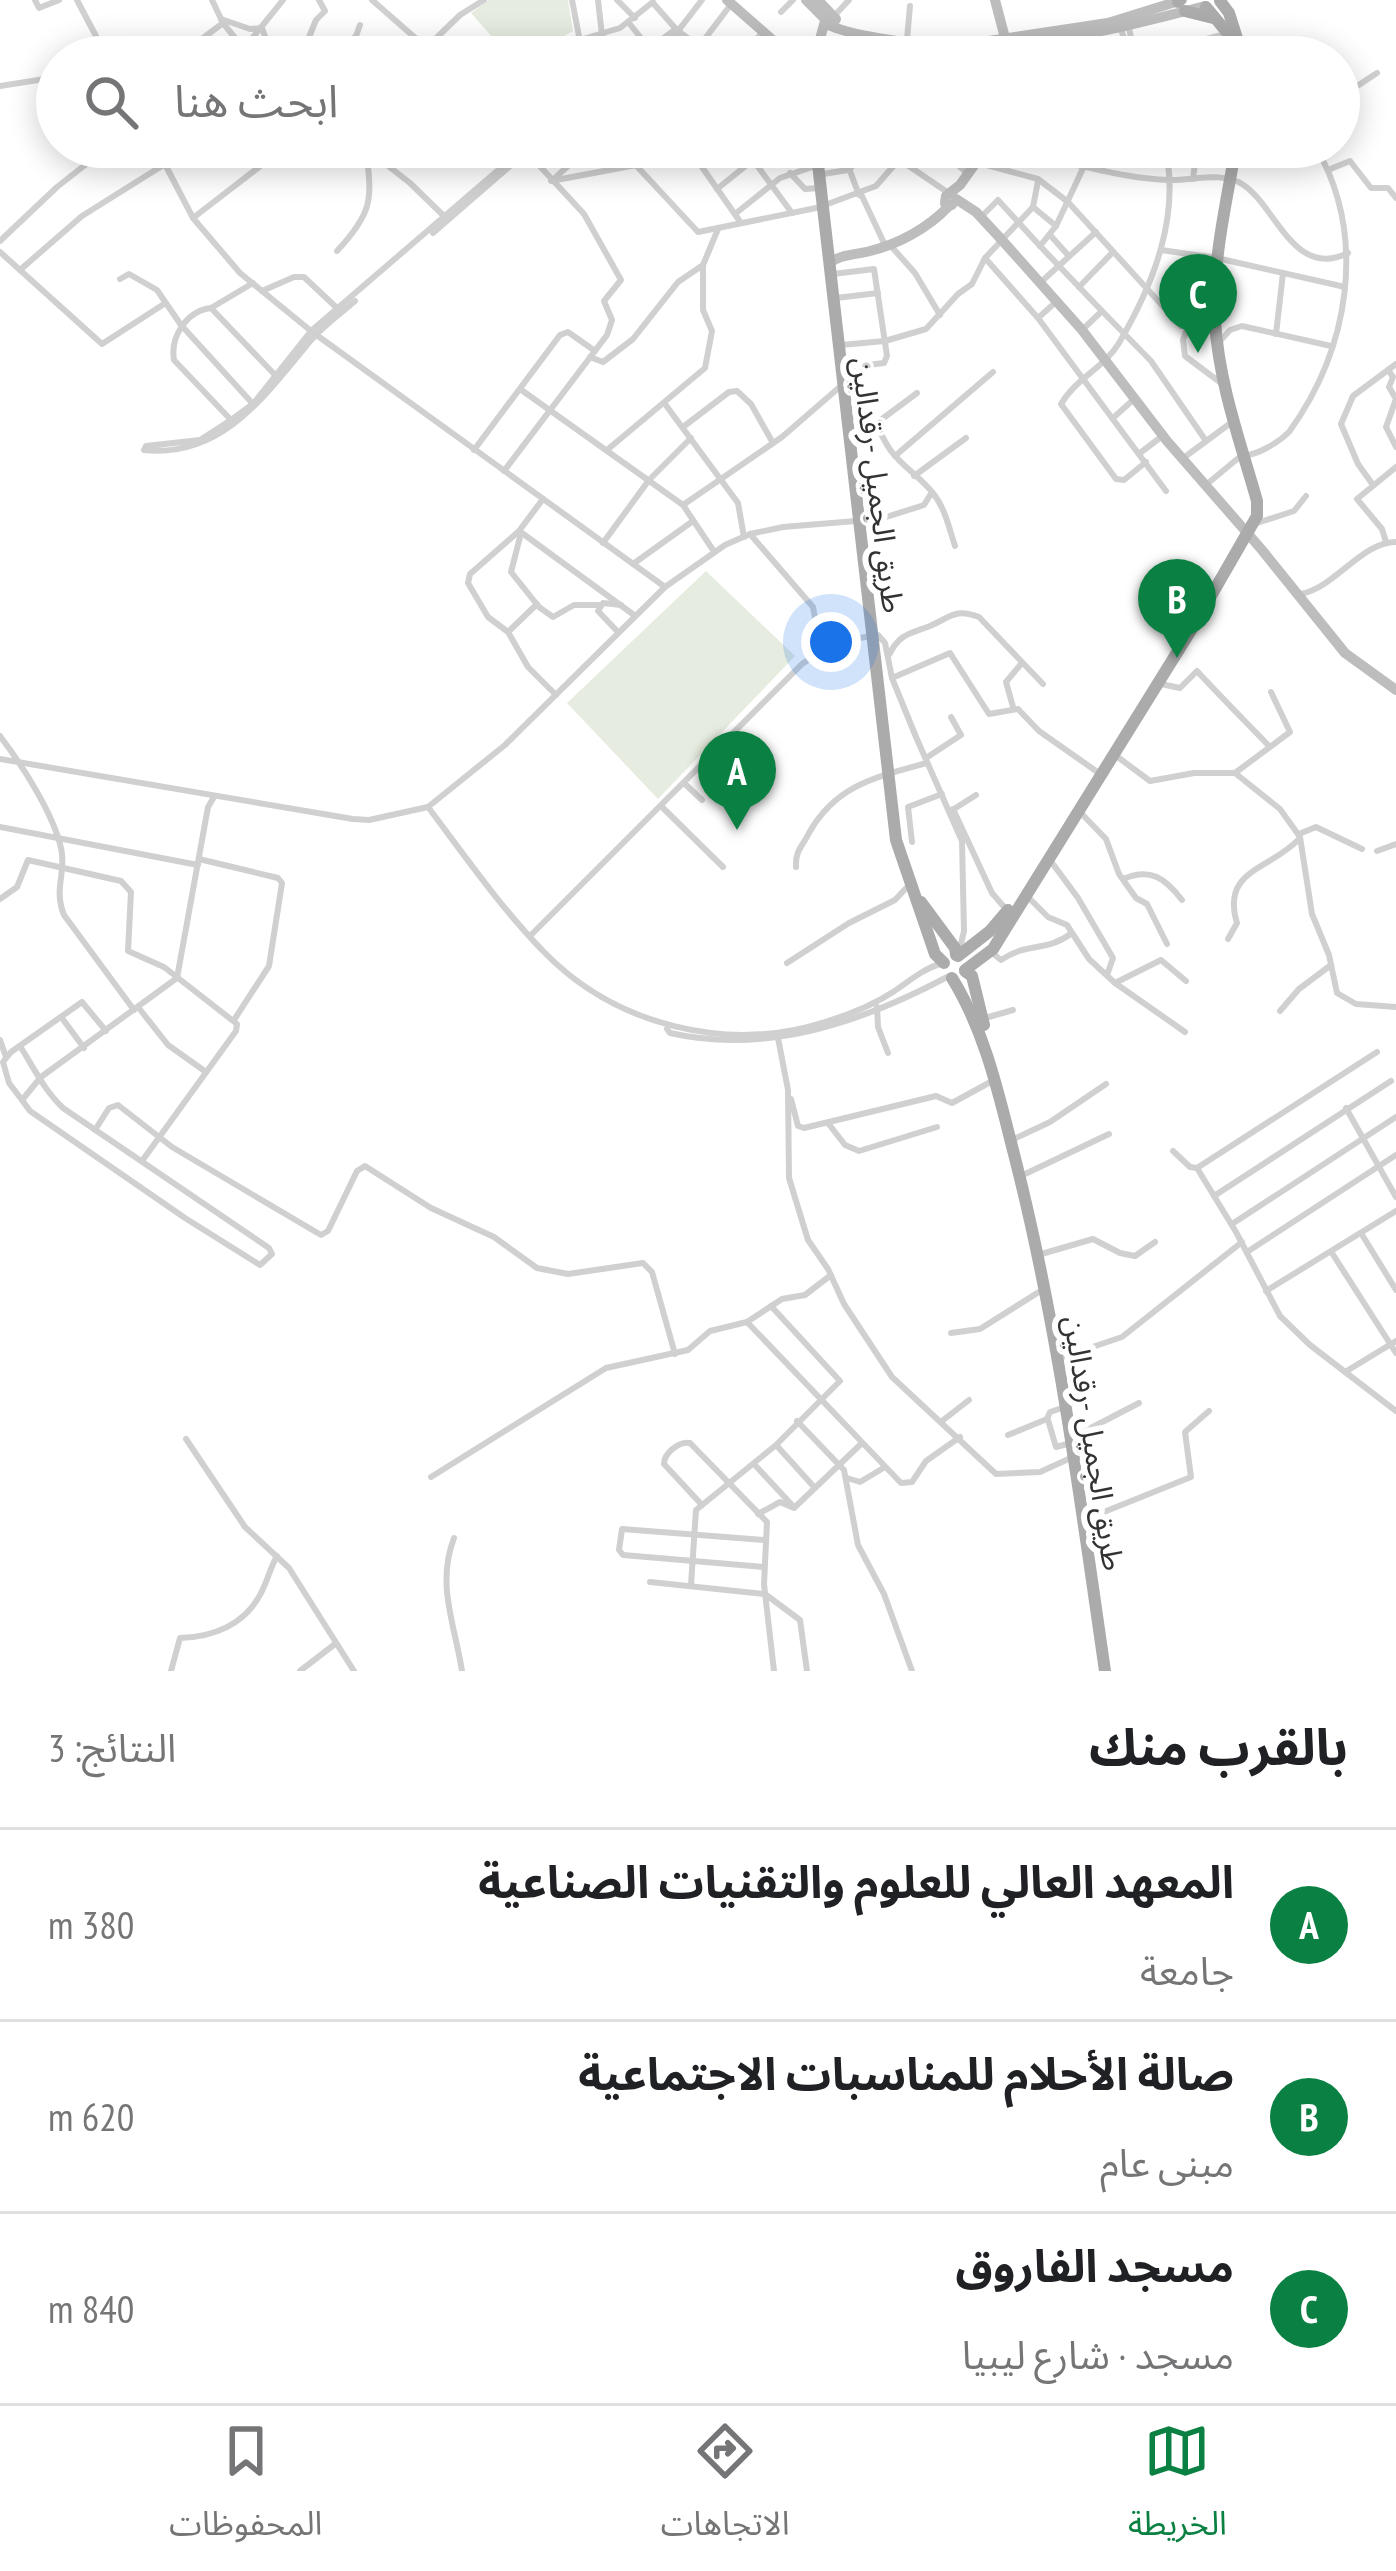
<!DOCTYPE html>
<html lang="ar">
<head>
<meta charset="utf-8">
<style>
  body { margin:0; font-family:"PT Sans Narrow","Noto Sans Arabic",sans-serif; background:#f6f6f6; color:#202124; direction:rtl }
  .you { position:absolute; left:831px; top:642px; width:42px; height:42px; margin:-30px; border:9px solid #fff; border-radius:50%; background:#1a73e8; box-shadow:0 0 0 18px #1a73e833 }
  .badge { display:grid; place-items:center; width:78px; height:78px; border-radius:50%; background:#0b8043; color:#fff; font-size:39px; font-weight:700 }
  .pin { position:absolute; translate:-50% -99px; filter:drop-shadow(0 3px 6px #0008) }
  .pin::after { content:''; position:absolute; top:63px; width:42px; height:36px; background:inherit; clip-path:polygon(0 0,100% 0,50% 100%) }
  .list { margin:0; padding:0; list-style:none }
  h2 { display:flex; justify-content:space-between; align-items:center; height:156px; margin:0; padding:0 48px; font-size:51px }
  h2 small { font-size:39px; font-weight:400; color:#757577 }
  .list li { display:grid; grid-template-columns:78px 1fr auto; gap:36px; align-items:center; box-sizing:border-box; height:192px; padding:0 48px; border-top:3px solid #e0e0e0 }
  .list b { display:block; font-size:45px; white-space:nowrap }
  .list p { margin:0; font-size:39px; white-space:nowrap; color:#757577 }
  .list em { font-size:39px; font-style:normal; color:#757577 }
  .icon { flex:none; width:66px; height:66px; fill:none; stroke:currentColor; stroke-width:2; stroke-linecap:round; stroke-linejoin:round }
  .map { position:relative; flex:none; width:1396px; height:1671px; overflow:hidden; direction:ltr }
  .search { position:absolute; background:#fff; box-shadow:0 6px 30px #0003; left:36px; right:36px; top:36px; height:132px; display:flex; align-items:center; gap:30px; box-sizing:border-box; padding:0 42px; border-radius:66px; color:#757577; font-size:45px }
  .sheet { height:732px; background:#fff }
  nav { display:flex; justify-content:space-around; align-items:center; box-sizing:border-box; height:168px; border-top:3px solid #e0e0e0; background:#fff; font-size:33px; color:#757577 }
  nav a { display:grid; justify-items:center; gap:6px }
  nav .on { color:#0b8043 }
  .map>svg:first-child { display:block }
  .green { fill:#e6ecdf }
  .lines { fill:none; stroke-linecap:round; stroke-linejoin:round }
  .street { stroke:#d0d0d0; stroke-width:6 }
  .secondary { stroke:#bdbdbd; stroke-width:10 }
  .primary { stroke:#ababab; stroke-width:12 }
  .labels { text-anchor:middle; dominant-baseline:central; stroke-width:12; stroke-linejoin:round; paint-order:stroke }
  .street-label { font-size:30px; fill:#333; stroke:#fff }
</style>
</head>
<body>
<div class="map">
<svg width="1396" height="1671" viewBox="0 0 1396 1671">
  <rect width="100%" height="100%" fill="#fff"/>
  <!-- green -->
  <g class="green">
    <polygon points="489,0 568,0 573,31 526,57 510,57 471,13"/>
    <polygon points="706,571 795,656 658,799 567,703"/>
  </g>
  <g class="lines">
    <!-- street -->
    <g class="street">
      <polyline points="35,0 39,8 59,0"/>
      <polyline points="77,0 107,57"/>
      <polyline points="212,0 223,23 244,49"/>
      <polyline points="372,0 437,57"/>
      <polyline points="572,0 583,57"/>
      <polyline points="598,0 602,35 611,57"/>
      <polyline points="617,0 635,18"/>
      <polyline points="653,3 676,29 712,57"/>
      <polyline points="781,12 793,0"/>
      <polyline points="835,15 849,0"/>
      <polyline points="221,19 250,29 262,28 266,39 273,42 323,41 346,57"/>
      <polyline points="629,23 649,48"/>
      <polyline points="1129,28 1135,57"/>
      <polyline points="1121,30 1131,57"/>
      <polyline points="678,31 702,0"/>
      <polyline points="907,39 910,6"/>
      <polyline points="580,40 620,28 653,2"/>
      <polyline points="1042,41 1043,57"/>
      <polyline points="427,47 460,15 484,0"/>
      <polyline points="339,52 356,36 360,25"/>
      <polyline points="178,57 223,23"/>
      <polyline points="237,57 283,0"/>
      <polyline points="316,57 307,42 316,20 325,11 319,0"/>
      <polyline points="638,57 676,29"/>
      <polyline points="646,57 680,32"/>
      <polyline points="691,57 732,3"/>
      <polyline points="740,57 762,33"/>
      <polyline points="841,57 856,48 860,34"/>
      <polyline points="879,57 889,40"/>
      <polyline points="1142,57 1225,34"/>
      <polyline points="0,86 57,77"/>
      <polyline points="1339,98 1377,73"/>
      <polyline points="156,147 193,218 240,273 311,331 665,587"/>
      <polyline points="549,147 567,166"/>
      <polyline points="619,147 698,232 821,207"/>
      <polyline points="688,147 741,223"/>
      <polyline points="795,147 803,168"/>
      <polyline points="841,147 859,195"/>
      <polyline points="881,147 947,192"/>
      <polyline points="937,147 966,172"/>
      <polyline points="1093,147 1056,226 1040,246 1101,310"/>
      <polyline points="369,151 410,183 445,217"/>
      <path d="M1031,156c45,7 93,23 138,24 22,1 53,-9 73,4 34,21 51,96 106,69"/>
      <polyline points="753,160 792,213"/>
      <polyline points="983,164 1038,179 1068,202 1181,326 1213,331"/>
      <polyline points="701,165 728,147"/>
      <polyline points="1328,170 1350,161 1371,188 1388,188 1396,198"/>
      <polyline points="790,173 805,189 820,188"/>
      <polyline points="823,174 848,170 874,147"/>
      <polyline points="554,179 588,147"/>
      <polyline points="1193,179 1197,147"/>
      <polyline points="551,181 636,165 656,147"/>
      <polyline points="717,189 753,160 742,147"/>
      <polyline points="861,194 884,243"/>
      <polyline points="825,205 876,186 910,147"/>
      <polyline points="1033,207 1038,181"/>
      <polyline points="735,214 780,178 818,165"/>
      <polyline points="982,216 998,200 1040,246"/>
      <polyline points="193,218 285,147"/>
      <polyline points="1056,226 1033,207 985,258 1038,318 1166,491"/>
      <polyline points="433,233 532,147"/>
      <polyline points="1050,235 1068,255"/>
      <polyline points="0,241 57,187 108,147"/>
      <polyline points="890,245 915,273 940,315"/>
      <polyline points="1161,250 1217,258 1345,287"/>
      <path d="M337,251c39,-42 34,-54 29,-104"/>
      <polyline points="0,252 102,344 164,304"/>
      <polyline points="20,270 82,216 165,164"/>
      <polyline points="833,274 874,269 887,356 884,363 844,368"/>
      <polyline points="120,279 129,274 157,290 181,325 253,404"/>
      <polyline points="1041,282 1096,232"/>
      <polyline points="1079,287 1113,252"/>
      <polyline points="262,291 294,277 304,277 338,309"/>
      <polyline points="836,298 878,293"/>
      <polyline points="211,308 253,283"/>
      <polyline points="1038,318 1057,301"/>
      <polyline points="1187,329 1183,340 1185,356 1221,383"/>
      <polyline points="1082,330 1102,311 1151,361 1206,441"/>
      <polyline points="1276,334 1283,273"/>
      <polyline points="1220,341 1230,330 1242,326 1331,346"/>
      <polyline points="841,345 885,341 926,329 958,294 972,284 985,258"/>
      <polyline points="590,357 603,362 633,339 678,282 703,265 718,229"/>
      <polyline points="1396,364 1388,370 1393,377 1389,387 1396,399 1386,427 1396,447"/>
      <path d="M276,376l-65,-68c-24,3 -41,28 -37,52l57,60 22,-16 58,-73 214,-184"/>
      <polyline points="520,389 683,505 713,550"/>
      <path d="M847,389c22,9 30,43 44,62 12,16 29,26 41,41 13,15 17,36 23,54"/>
      <polyline points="665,404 738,503 744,537"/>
      <polyline points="1113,418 1133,400"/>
      <path d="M231,420l-31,20 -54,6 -2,4c77,8 119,-52 163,-105 13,-17 32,-30 48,-44"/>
      <polyline points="874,425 917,393"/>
      <polyline points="683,427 729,392 737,391 751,404 773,443"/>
      <polyline points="474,450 560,335 568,332 595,351"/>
      <polyline points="607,450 705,368 712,331 703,310 703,265"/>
      <polyline points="1140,453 1161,437"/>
      <polyline points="895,456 993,372"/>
      <polyline points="1182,459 1232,422"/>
      <path d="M1146,462l-22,18 -8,-1 -55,-75c14,-25 44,-37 58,-61 34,-58 62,-127 46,-196"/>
      <polyline points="504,471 607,335 612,320 604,301 621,280 584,214 524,149"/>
      <polyline points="914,476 966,438"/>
      <path d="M1207,484l35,-29c13,2 37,-13 47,-23 60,-83 79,-194 27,-285"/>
      <polyline points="1373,485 1358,464 1341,424 1353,396 1388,370"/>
      <polyline points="543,499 519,531 470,574 468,583 488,617 508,632 528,667 556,695"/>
      <polyline points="683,505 782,437 842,385"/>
      <polyline points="858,517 883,516"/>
      <polyline points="1257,523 1294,511 1306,496"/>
      <polyline points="521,533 511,572 539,607 553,617 574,605 600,605"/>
      <polyline points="522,533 634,615"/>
      <polyline points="750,534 813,607 815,618 835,642"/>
      <polyline points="1386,542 1382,529 1357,499 1396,467"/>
      <polyline points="603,543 649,480 691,438"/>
      <polyline points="633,564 693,521"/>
      <path d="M1301,594c35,-7 60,-52 95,-52"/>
      <polyline points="617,631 598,611 603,603 621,605"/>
      <polyline points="508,632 537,604"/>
      <path d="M889,655c11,-22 21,-21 41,-29 21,-9 25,-18 49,-9l64,67"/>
      <polyline points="892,678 950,653 989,714 1018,709 1039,731 1096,771"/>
      <path d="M1161,684l19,4 17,-17c23,25 47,49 72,75"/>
      <polyline points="1013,707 1006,682 1021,664"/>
      <path d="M0,736c22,29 53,77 61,112 6,24 -8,40 3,67l70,95"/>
      <polyline points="1115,755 1150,781 1194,773 1235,773 1280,809 1300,837 1312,914 1329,955 1337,993 1356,1004 1396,1007"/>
      <polyline points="926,758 961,735 951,717"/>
      <polyline points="0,759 353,819 369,820 428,807 505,745 665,587 725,545 750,534 783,527 880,519 924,505 932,492"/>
      <polyline points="1235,773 1290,732 1271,692"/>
      <polyline points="685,784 702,800"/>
      <path d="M428,807c37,49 73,101 116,145 72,74 184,101 281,70 23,-7 48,-17 68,-30 15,-10 30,-23 47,-28"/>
      <polyline points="662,807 723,867"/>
      <polyline points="953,809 992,893 1005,908"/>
      <polyline points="954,809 976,795"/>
      <polyline points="1080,812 1106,839 1119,874 1136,898 1147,904 1167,944"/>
      <polyline points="0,827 198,865"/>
      <polyline points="1299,834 1316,827 1362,849"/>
      <polyline points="912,842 908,807 942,794"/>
      <polyline points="1377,851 1396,844"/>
      <polyline points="199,859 278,878 282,883 269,966 234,1020"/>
      <polyline points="1050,860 1078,898 1113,958 1107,975"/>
      <path d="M796,867c-1,-16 6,-20 13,-34 27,-48 67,-56 118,-70"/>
      <path d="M1123,879c27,-12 42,-1 59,21"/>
      <polyline points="1027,896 1048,917 1067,925 1089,959 1115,983 1185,1032"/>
      <polyline points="0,899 17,887 28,860 121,881 131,892 128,951 164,967 237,1024 236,1031 142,1161"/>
      <polyline points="530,936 802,664 835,642 878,635 885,643 892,678 916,737 962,841 964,931 961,944"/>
      <path d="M1228,939l9,-16c-16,-53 32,-53 61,-83"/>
      <path d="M991,952l10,8c29,-19 44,-7 71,-27"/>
      <polyline points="787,963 849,923 895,900 909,885"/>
      <polyline points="1115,983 1161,960 1186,981"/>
      <polyline points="138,1007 168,1045 206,1072"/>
      <polyline points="877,1007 878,1027 888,1053"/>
      <polyline points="1280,1011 1299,989 1331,965"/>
      <polyline points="62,1018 84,1048"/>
      <polyline points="982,1019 1013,1010"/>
      <path d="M667,1029l3,4c97,22 193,-11 279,-57"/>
      <polyline points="778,1038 788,1090 789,1178 808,1240 828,1269 844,1304 892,1377 996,1474 1040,1472 1073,1457"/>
      <polyline points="0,1040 6,1057"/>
      <path d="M20,1046c14,22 24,44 43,62l206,140 3,6 -12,11 -75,-47 -155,-107 -8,-11 19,-23 136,-99 31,-171 6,-10"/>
      <polyline points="791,1099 798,1126 804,1128 936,1096 952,1103 996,1079"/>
      <polyline points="22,1100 9,1083 3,1062 11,1052 82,1002 106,1031"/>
      <polyline points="1346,1108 1396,1197"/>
      <polyline points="828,1123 845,1145 859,1151 937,1127"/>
      <polyline points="95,1130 109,1108 118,1105 172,1147 321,1235 328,1231 357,1171 365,1166 431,1208 494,1237 537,1268 568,1274 643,1263 652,1272 675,1354"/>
      <polyline points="1014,1139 1050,1122 1106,1084"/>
      <polyline points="1173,1151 1190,1167 1197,1168 1236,1232 1280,1316 1310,1345 1396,1411"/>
      <polyline points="1197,1168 1377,1052"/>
      <polyline points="1023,1175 1109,1134"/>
      <polyline points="1214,1196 1391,1081"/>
      <polyline points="1232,1224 1396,1117"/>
      <polyline points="1361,1233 1396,1290"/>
      <polyline points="1247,1252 1396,1155"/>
      <polyline points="1332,1253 1396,1353"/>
      <polyline points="1038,1255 1093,1239 1120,1253 1135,1256 1155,1242"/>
      <polyline points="1266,1291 1396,1211"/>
      <polyline points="747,1322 901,1483 912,1482 926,1461 960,1437"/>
      <polyline points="951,1333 980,1329 1042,1290"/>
      <polyline points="1060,1358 1122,1337 1242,1242"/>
      <polyline points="1345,1372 1396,1341"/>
      <polyline points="1048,1420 1056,1447 1071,1443"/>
      <polyline points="797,1421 844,1470 858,1545 884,1594 912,1671"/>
      <polyline points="942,1421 969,1400"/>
      <polyline points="1085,1431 1139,1403"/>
      <polyline points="1008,1435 1047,1419 1050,1412 1062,1408"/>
      <polyline points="186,1439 245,1527 289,1568 354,1671"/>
      <polyline points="777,1446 815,1488"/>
      <polyline points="754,1464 792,1505"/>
      <polyline points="431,1477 606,1368 688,1350 710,1331 747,1322 782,1299 805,1295 831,1275"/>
      <polyline points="847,1478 860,1482 885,1467"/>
      <path d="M702,1505l-38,-41c0,-11 15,-23 26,-21l77,79 -3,62 10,87"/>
      <polyline points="758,1514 780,1502 794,1508 861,1444"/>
      <polyline points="1084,1520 1191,1477 1185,1432 1209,1411"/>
      <path d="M454,1538c-18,47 1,87 8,133"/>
      <polyline points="764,1567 623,1555 619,1550 622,1529 765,1540"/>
      <polyline points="650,1582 765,1594 800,1620 807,1671"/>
      <polyline points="691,1585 696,1510 776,1445 840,1381 771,1306"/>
      <path d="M171,1671l9,-33c33,-1 65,-13 81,-45 7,-13 9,-25 16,-37"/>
      <polyline points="300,1671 335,1644"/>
    </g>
    <!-- secondary -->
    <g class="secondary">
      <polyline points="727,0 792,57"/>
      <polyline points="806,0 825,19"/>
      <polyline points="818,0 832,15"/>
      <polyline points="995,0 1010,57"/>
      <polygon points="831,15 836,19 831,26 825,21"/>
      <path d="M831,26c16,7 36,10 53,13 110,20 215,-5 321,-33"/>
      <polyline points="989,41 1108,23 1182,0"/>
      <polyline points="815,57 825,21"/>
      <polyline points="956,199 976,212 1001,239 1082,330 1167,441 1262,550 1345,653 1396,690"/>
      <polyline points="952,205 945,203 946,196 960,185 987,147"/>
      <path d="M831,262c11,-8 25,-7 39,-11 29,-7 58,-23 79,-45"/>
    </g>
    <!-- primary -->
    <g class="primary">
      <polyline points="1220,1 1229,13 1243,57"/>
      <polyline points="1178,2 1180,0"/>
      <polyline points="1206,7 1235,42"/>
      <polyline points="1185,11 1213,18"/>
      <polyline points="816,147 896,840 935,954 944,963"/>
      <polyline points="921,902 955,948 956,955"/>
      <polyline points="958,956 990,931 1008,910"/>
      <path d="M965,970l28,-21 203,-327 61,-106v-15c-17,-60 -38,-117 -42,-180 -3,-58 11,-117 21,-174"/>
      <polyline points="965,971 972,976 984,1025"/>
      <path d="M952,978c34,55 47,118 63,180 43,169 65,341 90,513"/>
    </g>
  </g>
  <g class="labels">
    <!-- street labels -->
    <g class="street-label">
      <text transform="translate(879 485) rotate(83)">طريق الجميل -رقدالين</text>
      <text transform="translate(1095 1443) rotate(81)">طريق الجميل -رقدالين</text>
    </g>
  </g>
</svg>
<div class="you"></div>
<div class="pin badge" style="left:737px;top:830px">A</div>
<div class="pin badge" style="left:1177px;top:658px">B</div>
<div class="pin badge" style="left:1198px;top:353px">C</div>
<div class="search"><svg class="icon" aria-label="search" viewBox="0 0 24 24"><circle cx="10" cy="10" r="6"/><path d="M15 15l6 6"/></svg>ابحث هنا</div>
</div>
<section class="sheet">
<h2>بالقرب منك<small>النتائج: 3</small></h2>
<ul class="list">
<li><span class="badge">A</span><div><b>المعهد العالي للعلوم والتقنيات الصناعية</b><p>جامعة</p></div><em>380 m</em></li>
<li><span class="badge">B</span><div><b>صالة الأحلام للمناسبات الاجتماعية</b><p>مبنى عام</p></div><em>620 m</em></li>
<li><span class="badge">C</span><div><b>مسجد الفاروق</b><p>مسجد · شارع ليبيا</p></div><em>840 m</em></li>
</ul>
</section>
<nav>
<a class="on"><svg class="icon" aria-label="map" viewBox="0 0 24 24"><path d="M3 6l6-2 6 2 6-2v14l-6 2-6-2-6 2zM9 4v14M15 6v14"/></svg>الخريطة</a>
<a><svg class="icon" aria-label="directions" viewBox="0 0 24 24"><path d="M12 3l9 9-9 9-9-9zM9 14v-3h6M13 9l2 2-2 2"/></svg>الاتجاهات</a>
<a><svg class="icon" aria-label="saved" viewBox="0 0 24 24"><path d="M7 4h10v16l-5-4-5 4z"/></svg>المحفوظات</a>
</nav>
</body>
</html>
